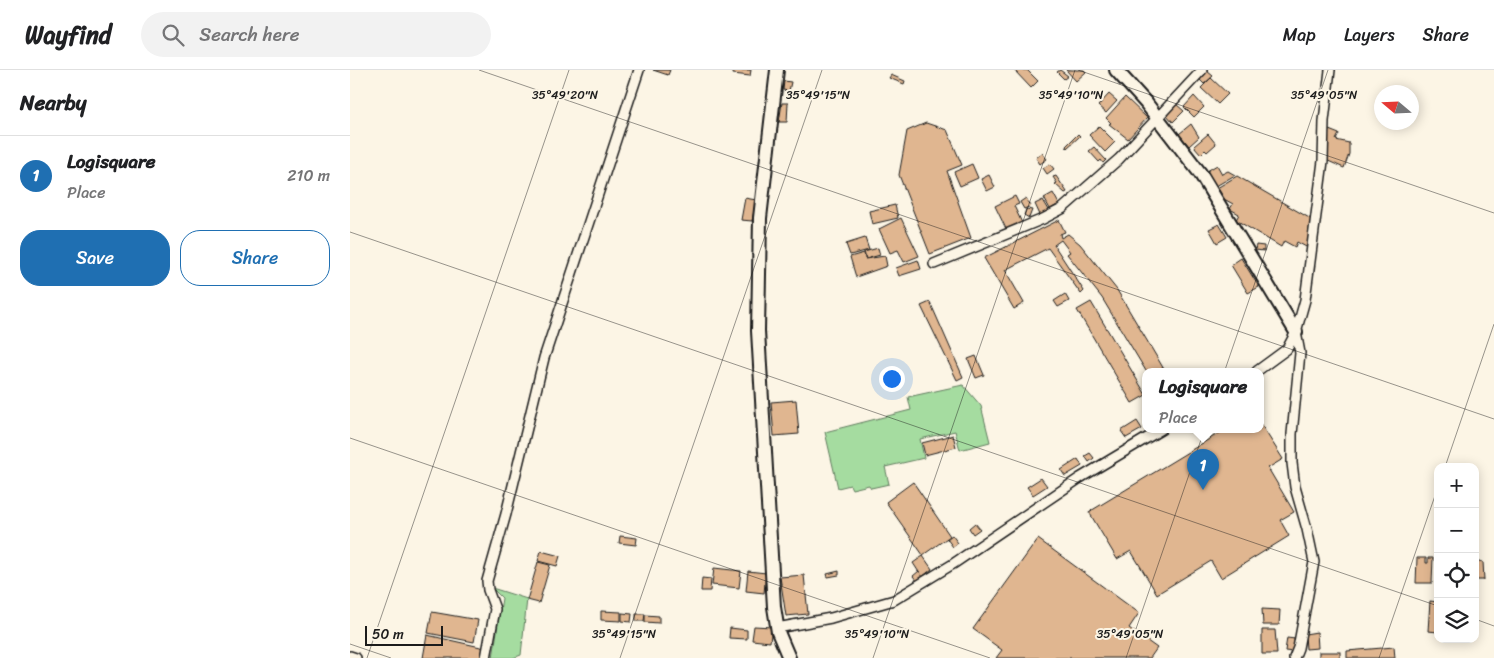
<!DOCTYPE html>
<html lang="en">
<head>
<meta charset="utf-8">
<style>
  body { margin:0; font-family:Sriracha,sans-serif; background:#f2f2f2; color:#202124 }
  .controls { position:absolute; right:15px; bottom:15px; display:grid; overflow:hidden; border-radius:10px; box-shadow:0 2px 12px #0003 }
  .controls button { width:45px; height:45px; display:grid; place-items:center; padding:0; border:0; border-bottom:1px solid #e0e0e0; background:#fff; color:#202124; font:25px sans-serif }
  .compass { position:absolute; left:1024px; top:15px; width:45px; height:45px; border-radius:50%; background:#fff; box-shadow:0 2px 12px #0003; rotate:289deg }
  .scale { position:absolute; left:15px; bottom:12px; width:78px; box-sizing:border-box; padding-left:5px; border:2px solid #1c1c1c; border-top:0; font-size:14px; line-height:18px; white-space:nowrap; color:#1c1c1c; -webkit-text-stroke:4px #fcf5e5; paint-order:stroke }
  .you { position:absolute; left:541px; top:308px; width:18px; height:18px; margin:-12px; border:4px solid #fff; border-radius:50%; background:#1a73e8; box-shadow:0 0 0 8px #1a73e833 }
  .badge { display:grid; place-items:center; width:32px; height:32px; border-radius:50%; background:#1f6fb2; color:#fff; font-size:16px; font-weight:700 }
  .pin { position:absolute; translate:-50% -41px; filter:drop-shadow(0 1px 2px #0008) }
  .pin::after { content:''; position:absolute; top:26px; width:18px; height:15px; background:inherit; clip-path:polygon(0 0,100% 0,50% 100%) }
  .popup { position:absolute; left:792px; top:298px; width:122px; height:65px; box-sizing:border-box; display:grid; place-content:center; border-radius:10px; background:#fff; filter:drop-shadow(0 1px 4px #0005); font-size:16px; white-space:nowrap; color:#757577 }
  .popup b { font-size:19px; color:#202124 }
  .popup::after { content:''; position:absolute; left:50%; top:100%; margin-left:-10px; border:10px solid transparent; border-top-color:#fff }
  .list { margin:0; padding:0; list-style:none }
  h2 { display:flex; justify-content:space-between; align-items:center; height:65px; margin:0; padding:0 20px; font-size:21px }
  h2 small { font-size:16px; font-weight:400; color:#757577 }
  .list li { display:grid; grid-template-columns:32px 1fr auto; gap:15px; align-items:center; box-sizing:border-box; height:80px; padding:0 20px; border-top:1px solid #e0e0e0 }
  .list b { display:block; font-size:19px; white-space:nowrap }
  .list p { margin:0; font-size:16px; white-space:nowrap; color:#757577 }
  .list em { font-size:16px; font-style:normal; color:#757577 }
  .actions { display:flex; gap:10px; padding:15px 20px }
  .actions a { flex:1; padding:11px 0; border:1px solid #1f6fb2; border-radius:20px; text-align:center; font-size:18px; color:#1f6fb2 }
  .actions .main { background:#1f6fb2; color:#fff }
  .icon { flex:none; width:28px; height:28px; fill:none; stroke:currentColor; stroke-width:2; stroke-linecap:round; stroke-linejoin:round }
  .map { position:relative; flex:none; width:1144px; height:588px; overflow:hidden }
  header { display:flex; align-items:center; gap:30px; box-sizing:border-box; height:70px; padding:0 25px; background:#fff; border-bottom:1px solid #e0e0e0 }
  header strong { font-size:24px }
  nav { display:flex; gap:28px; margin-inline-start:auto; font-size:18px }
  .search { width:350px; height:45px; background:#f2f2f2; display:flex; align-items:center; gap:12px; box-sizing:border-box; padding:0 18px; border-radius:28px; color:#757577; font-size:19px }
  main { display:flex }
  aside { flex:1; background:#fff }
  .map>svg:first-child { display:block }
  .green { fill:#a5dca0; stroke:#607c5e }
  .building { fill:#e0b690; stroke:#1c1c1c }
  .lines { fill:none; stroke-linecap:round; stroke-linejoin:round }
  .street-casing { stroke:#1c1c1c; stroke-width:12 }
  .secondary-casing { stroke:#1c1c1c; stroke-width:16 }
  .street { stroke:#fcf5e5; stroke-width:9 }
  .secondary { stroke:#fcf5e5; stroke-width:12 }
  .ticks { fill:none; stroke:#1c1c1c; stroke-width:1; stroke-opacity:0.45 }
  .ticks-label { font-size:12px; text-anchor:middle; fill:#1c1c1c; stroke:#fcf5e5; stroke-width:4; stroke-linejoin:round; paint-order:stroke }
</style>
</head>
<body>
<header>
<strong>Wayfind</strong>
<div class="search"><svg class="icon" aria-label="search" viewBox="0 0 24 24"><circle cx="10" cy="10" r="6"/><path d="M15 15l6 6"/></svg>Search here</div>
<nav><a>Map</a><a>Layers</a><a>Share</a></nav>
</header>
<main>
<aside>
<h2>Nearby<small></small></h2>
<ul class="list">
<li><span class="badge">1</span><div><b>Logisquare</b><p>Place</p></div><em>210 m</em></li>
</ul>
<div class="actions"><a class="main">Save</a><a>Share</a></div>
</aside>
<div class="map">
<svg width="1144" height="588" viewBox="0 0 1144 588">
  <rect width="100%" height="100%" fill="#fcf5e5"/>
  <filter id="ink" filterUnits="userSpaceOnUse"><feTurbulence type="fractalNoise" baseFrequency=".02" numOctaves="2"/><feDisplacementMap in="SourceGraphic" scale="10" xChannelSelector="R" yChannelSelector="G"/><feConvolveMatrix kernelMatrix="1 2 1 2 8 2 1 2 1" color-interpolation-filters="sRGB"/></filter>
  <g filter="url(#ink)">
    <!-- green -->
    <g class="green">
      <polygon points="613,315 631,336 640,372 610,380 605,361 570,369 574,388 535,397 539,414 521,418 519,415 502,419 500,415 488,418 475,362 561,340 558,327"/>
      <polygon points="142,518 177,529 171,585 163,588 143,588 152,528"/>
    </g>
    <!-- building -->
    <g class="building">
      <polygon points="303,0 320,0 318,5"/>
      <polygon points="383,0 401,0 400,6 383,4"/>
      <polygon points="664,0 677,0 688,11 681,18"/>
      <polygon points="710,0 718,6 714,9 707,2"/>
      <polygon points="716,0 734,0 736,2 726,11"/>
      <polygon points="857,1 863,6 854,14 849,9"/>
      <polygon points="541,5 555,11 554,14 539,8"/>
      <polygon points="861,8 878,24 868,34 851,18"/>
      <polygon points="434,11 441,12 439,21 433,20"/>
      <polygon points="759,24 767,31 756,43 748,36"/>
      <polygon points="844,26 854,37 844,47 834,37"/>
      <polygon points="775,27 797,48 778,69 759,54 761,53 756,48"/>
      <polygon points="432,33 438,33 437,52 429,52"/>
      <polygon points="826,34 834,41 823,52 816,44"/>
      <polygon points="576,53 597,60 612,95 597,101 621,168 580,184 549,105 557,61"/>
      <polygon points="841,54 849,67 839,76 829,64"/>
      <polygon points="749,56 765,72 755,82 739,65"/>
      <polygon points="979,60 989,64 986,70 999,73 999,84 994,98 976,90 976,69"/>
      <polygon points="728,64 730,66 717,78 716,76"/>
      <polygon points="858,64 866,74 857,82 855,80 851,84 844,76"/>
      <polygon points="744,77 756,90 753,93 751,90 749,92 739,81"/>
      <polygon points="692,83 697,89 690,94 686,88"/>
      <polygon points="622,94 628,108 610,116 604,102"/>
      <polygon points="700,94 704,99 697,104 693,98"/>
      <polygon points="867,95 872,104 878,101 885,105 866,116 857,101"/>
      <polygon points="639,105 645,117 637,121 631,109"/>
      <polygon points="706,106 717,122 715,123 705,114 707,113 703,107"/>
      <polygon points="887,106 961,149 958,178 947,172 945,177 934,171 931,177 886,150 889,144 880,139 883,134 874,129 867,118"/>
      <polygon points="703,123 709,134 700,139 694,128"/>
      <polygon points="665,126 669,134 664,136 673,155 658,163 645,136"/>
      <polygon points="395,128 406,130 402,151 391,150"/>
      <polygon points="676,128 681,136 674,139 670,132"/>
      <polygon points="693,130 699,140 690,145 685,134"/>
      <polygon points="545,135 548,148 522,154 519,141"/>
      <polygon points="676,139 682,140 679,148 674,145"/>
      <polygon points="551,148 569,186 554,192 548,180 540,183 529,159"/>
      <polygon points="709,150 715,162 710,164 711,168 718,164 730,174 767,220 815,301 796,301 752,228 717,184 720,182 711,170 704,175 734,221 731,224 698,178 655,200 674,233 664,239 634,188"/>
      <polygon points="869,154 877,167 867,173 859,159"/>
      <polygon points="515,168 519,180 500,185 496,174"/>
      <polygon points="906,175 914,176 914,181 905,180"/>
      <polygon points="528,178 530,185 516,189 514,182"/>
      <polygon points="514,183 515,189 535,186 537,196 506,207 500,187"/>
      <polygon points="891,188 909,217 898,223 881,195"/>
      <polygon points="568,190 571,199 549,206 546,198"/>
      <polygon points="715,224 719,231 708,237 704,231"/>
      <polygon points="580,232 613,307 607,310 571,236"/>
      <polygon points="741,232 796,325 782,333 727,240"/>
      <polygon points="626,286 634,305 626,308 618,289"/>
      <polygon points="446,330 449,364 424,366 421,332"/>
      <polygon points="787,351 792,359 776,368 771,361"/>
      <polygon points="910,353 933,389 918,398 944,442 930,450 939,466 871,508 861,491 807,524 781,481 767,489 739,442 876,359 910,359"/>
      <polygon points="603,365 606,377 575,385 572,373"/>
      <polygon points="740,383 744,388 739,392 735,386"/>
      <polygon points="728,389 732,396 715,406 711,400"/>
      <polygon points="691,408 697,416 683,425 677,417"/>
      <polygon points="563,412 600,466 573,485 536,432"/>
      <polygon points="625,453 630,459 623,464 619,458"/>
      <polygon points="602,465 608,473 603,477 597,469"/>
      <polygon points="270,466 287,468 286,475 269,473"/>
      <polygon points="688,469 789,543 779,558 807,578 800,588 646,588 652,580 623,559"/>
      <polygon points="191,481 210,486 207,496 188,491"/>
      <polygon points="573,486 582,499 572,507 563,493"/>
      <polygon points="1067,488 1076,488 1076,493 1078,493 1078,488 1083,488 1082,513 1066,513"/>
      <polygon points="1125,490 1133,492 1134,510 1125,510"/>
      <polygon points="188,492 200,495 189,533 177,530"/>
      <polygon points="364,498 391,501 389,518 362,515"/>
      <polygon points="398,501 416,503 414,523 396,521"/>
      <polygon points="489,501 489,505 478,507 477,504"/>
      <polygon points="569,501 573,507 567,511 563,506"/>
      <polygon points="454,505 458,544 436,546 430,507"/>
      <polygon points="352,508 361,509 360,521 351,521"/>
      <polygon points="1080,531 1088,532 1088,562 1078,561"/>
      <polygon points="912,539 930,540 929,555 913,555"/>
      <polygon points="251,541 271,542 271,551 251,550"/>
      <polygon points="82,542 128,550 124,572 78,563"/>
      <polygon points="272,543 282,544 281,552 272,551"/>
      <polygon points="286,544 295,544 294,551 286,551"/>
      <polygon points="295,545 309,546 309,553 295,552"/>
      <polygon points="404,556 422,557 420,572 402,570"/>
      <polygon points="380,558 397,560 397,569 379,568"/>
      <polygon points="912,560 925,560 927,584 912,584"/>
      <polygon points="967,562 968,578 956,579 955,564"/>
      <polygon points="77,565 135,578 133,588 73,588"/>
      <polygon points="937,568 945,569 943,582 935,581"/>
      <polygon points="1044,577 1045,588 997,588 997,581"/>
      <rect x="969" y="582" width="21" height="6"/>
    </g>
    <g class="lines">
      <!-- street casing -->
      <g class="street-casing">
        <g id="street">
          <polyline points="584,194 693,149 712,139 769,89 852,0"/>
          <polyline points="907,301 937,279 946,262 955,230 973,91 974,51 980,0"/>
          <polyline points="427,558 481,548 544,530 603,494 730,408 812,359"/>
          <polyline points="0,586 6,588"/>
          <polyline points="136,588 145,539 138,520 137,511 156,444 194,288 289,0"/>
          <polyline points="944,588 948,578 964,492 957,459 945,417 942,393 942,364 950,283 946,262"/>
        </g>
      </g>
      <!-- secondary casing -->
      <g class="secondary-casing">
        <g id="secondary">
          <polyline points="427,0 410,148 408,261 424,537 428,562 439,588"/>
          <polyline points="766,0 796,33 850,103 946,262"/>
        </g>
      </g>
      <!-- street -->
      <use href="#street" class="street"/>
      <!-- secondary -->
      <use href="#secondary" class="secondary"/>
    </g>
  </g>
  <!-- ticks -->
  <path class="ticks" d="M129,0l1015,349M728,0l416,143M0,162l1088,374M0,368l640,220M1095,397l49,-143M1125,549l19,7M0,574l41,14M17,588l202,-588M270,588l202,-588M523,588l202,-588M776,588l202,-588M1029,588l59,-171"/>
  <g class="ticks-label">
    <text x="215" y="29">35°49'20"N</text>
    <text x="468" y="29">35°49'15"N</text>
    <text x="721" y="29">35°49'10"N</text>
    <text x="974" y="29">35°49'05"N</text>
    <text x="274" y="568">35°49'15"N</text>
    <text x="527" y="568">35°49'10"N</text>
    <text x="780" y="568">35°49'05"N</text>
  </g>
</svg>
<div class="controls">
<button>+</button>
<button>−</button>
<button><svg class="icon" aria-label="locate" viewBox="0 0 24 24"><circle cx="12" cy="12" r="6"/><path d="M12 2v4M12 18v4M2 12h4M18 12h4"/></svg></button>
<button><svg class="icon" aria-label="layers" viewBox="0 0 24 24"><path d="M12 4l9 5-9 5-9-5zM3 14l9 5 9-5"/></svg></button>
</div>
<svg class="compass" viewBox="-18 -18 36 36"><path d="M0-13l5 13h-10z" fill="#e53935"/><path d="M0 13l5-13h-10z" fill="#757577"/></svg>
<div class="scale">50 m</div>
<div class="you"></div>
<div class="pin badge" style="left:853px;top:420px">1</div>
<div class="popup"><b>Logisquare</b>Place</div>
</div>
</main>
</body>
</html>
